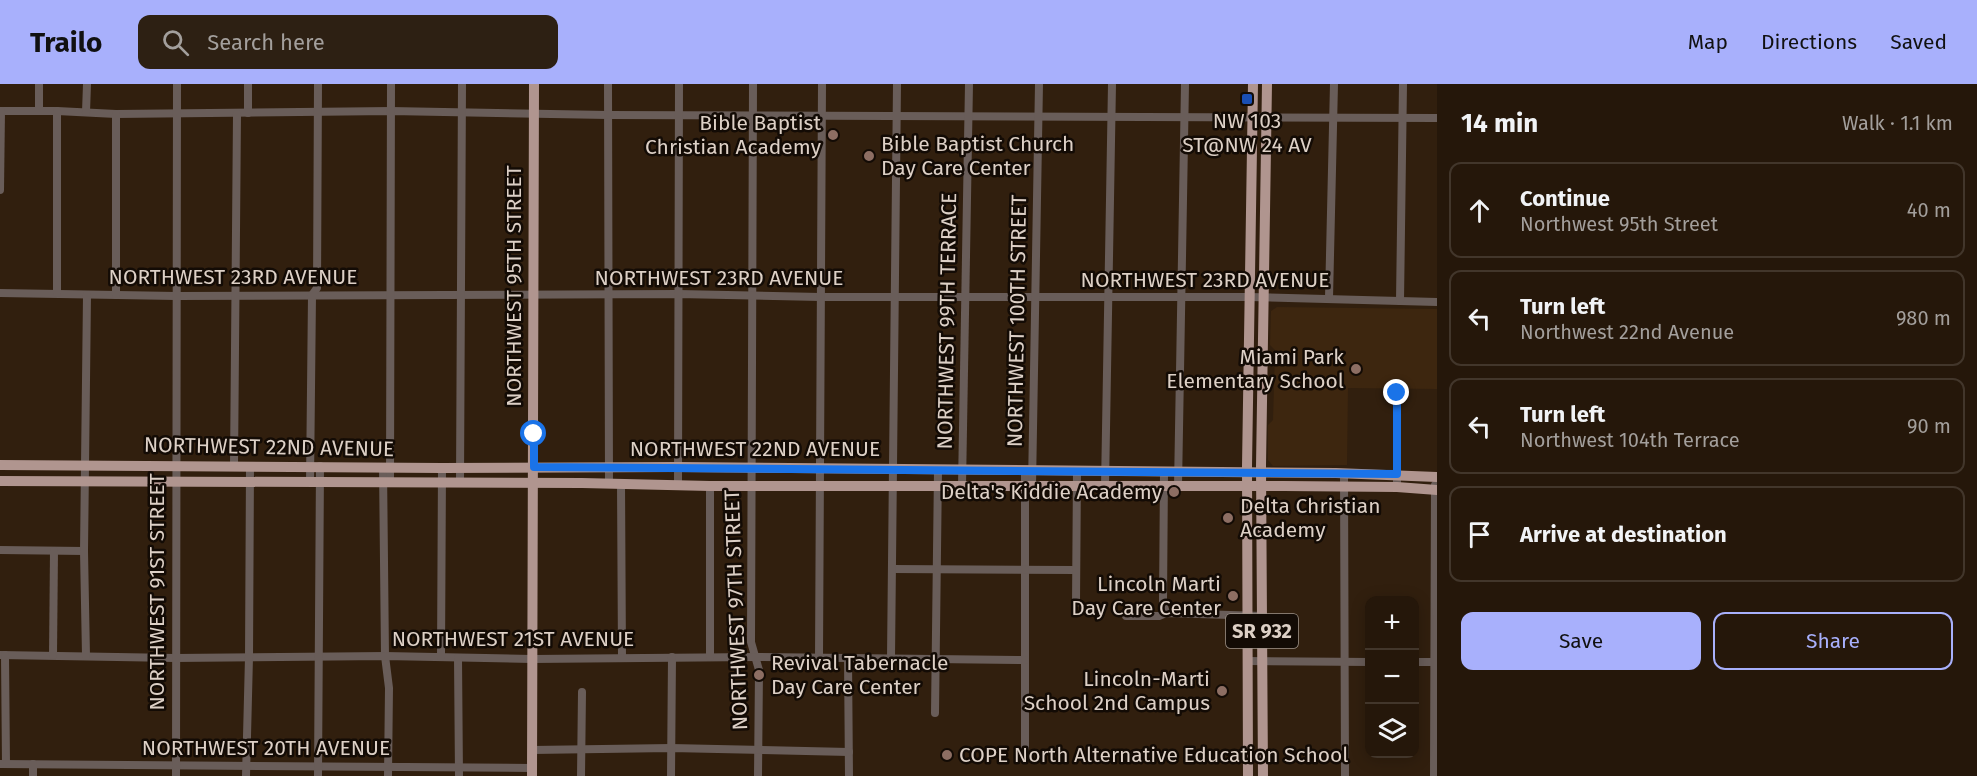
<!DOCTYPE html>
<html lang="en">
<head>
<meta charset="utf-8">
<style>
  body { margin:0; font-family:"Fira Sans",sans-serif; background:#2d2013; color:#f1f3f6 }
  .controls { position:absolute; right:18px; bottom:18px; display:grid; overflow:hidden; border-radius:12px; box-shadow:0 3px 15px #0003 }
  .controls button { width:54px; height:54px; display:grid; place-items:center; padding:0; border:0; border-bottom:2px solid #42362b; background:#25170a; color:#f1f3f6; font:30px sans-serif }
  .stop { position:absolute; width:18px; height:18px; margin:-14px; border:4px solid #1a73e8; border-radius:50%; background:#fff }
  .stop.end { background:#1a73e8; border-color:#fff; box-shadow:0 2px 6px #0008 }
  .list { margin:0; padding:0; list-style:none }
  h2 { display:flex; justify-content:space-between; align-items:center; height:78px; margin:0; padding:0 24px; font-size:26px }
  h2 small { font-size:20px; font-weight:400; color:#a39f9c }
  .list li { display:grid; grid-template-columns:39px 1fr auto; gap:18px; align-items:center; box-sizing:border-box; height:96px; margin:0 12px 12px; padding:0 12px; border:2px solid #42362b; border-radius:12px }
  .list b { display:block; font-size:22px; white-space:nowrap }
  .list p { margin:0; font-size:20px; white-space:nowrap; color:#a39f9c }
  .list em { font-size:20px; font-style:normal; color:#a39f9c }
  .actions { display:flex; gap:12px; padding:18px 24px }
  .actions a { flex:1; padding:14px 0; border:2px solid #a8b0fc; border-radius:12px; text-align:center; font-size:21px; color:#a8b0fc }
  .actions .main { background:#a8b0fc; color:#111 }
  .icon { flex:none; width:33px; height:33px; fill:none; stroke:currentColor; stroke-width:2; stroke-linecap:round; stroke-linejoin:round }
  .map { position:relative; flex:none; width:1437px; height:692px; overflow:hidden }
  header { display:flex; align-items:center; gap:36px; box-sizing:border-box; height:84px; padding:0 30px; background:#a8b0fc; color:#111 }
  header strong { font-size:28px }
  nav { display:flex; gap:33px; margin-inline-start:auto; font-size:21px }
  .search { width:420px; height:54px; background:#2d2013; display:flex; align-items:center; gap:15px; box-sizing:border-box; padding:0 21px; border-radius:12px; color:#a39f9c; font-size:22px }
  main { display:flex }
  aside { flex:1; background:#25170a }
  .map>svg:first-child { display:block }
  .built { fill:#3d260f }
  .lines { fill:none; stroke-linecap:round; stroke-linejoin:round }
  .minor { stroke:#695d59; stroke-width:8 }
  .major { stroke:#b0958f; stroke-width:10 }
  .route { stroke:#1a73e8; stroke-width:8 }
  .transit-dot { fill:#1a4fb4; stroke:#130b05; stroke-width:2 }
  .education-dot { fill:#8d6e63; stroke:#130b05; stroke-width:2 }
  .labels { text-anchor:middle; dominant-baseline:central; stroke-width:5; stroke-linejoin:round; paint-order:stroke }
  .shield { fill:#130b05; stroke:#a0958c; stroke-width:1.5 }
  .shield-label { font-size:20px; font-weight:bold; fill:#ddd0c6 }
  .poi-label { font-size:21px; fill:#ddd0c6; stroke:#130b05; text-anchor:end }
  .street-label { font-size:21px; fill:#ddd0c6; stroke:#130b05 }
</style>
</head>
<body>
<header>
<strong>Trailo</strong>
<div class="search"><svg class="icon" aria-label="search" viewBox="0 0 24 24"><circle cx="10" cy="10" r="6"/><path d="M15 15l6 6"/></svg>Search here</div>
<nav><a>Map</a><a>Directions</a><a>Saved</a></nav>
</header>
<main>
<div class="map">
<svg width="1437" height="692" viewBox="0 0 1437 692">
  <rect width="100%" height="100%" fill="#311f0e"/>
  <!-- built -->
  <polygon class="built" points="1277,223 1437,225 1437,305 1348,304 1347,381 1273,382 1268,376 1268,341 1273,336 1275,266 1270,261 1271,227"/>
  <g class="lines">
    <!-- minor -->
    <g class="minor">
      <polyline points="39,0 39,27"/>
      <polyline points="248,0 248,29"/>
      <polyline points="608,0 609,399"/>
      <polyline points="753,0 751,558 759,586 758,692"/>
      <polyline points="0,27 57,27 116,30 391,27 608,31 1437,34"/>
      <polyline points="86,28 87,0"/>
      <polyline points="0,106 1,27"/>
      <polyline points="0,209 176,212 678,210 820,213 1249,213 1437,218"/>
      <polyline points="57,209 57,27"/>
      <polyline points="116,211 116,30"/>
      <polyline points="1329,214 1334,0"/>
      <polyline points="1400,217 1403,0"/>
      <polyline points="234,382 237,30"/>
      <polyline points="383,383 385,572 389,604 388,692"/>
      <polyline points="1025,387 1025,663"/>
      <polyline points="1164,388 1163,519 1166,529"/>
      <polyline points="1344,389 1345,692"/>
      <polyline points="310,398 312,211 317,204 318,0"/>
      <polyline points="390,399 391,0"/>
      <polyline points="460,399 462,0"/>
      <polyline points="621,399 622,573"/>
      <polyline points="678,401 679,0"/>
      <polyline points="962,402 969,0"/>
      <polyline points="1032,402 1039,0"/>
      <polyline points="1105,403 1112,0"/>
      <polyline points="1178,403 1185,0"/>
      <polyline points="1397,403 1397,309"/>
      <polyline points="0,466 84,467"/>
      <polyline points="892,485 1076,486"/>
      <polyline points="1076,519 1077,387"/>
      <polyline points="1126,532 1159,532 1166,529 1262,532"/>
      <polyline points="0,571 175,574 385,572 532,575 756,573 1025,576"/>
      <polyline points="5,571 6,680"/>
      <polyline points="53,571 54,467"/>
      <polyline points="86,572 84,467 87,211"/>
      <polyline points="441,573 442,384"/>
      <polyline points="710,573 710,402"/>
      <polyline points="458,574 459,692"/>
      <polyline points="819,574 822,0"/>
      <polyline points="848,574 849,692"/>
      <polyline points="891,574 897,0"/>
      <polyline points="1247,577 1370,578"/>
      <polyline points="1414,578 1437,578"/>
      <polyline points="935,629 938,386"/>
      <polyline points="532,666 671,664 849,668"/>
      <polyline points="0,680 532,684"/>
      <polyline points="33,692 33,680"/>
      <polyline points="176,692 177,0"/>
      <polyline points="246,692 249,573 250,382"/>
      <polyline points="318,692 320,382"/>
      <polyline points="581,692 582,608"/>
      <polyline points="671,692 672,573"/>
      <polyline points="1434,692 1435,401"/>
    </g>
    <!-- major -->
    <g class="major">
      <polyline points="0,381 442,384 678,383 1336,389 1437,393"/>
      <polyline points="0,397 582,399 710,402 1284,402 1397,403 1437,406"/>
      <polyline points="532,692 534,0"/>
      <polyline points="1248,692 1247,382 1253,0"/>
      <polyline points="1263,692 1261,382 1267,0"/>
    </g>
  </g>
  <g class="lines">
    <!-- route -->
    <polyline class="route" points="534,350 534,383 1397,390 1397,309"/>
  </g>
  <!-- markers -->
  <rect class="transit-dot" x="1241" y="9" width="12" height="12" rx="3"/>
  <g class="education-dot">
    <circle cx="833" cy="51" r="6"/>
    <circle cx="869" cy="72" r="6"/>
    <circle cx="1356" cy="285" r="6"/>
    <circle cx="1174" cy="408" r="6"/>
    <circle cx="1228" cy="434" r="6"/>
    <circle cx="1233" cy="512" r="6"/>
    <circle cx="759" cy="591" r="6"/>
    <circle cx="1222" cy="607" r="6"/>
    <circle cx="947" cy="671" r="6"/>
  </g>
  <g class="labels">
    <!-- shield labels -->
    <rect class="shield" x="1226" y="530" width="72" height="34" rx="4.5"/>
    <g class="shield-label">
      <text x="1262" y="547">SR 932</text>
    </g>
    <!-- poi labels -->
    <g class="poi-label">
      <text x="1247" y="37" text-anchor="middle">NW 103<tspan x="1247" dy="24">ST@NW 24 AV</tspan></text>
      <text x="821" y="39">Bible Baptist<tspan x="821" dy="24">Christian Academy</tspan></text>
      <text x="881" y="60" text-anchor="start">Bible Baptist Church<tspan x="881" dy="24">Day Care Center</tspan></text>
      <text x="1344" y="273">Miami Park<tspan x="1344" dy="24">Elementary School</tspan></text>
      <text x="1162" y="408">Delta's Kiddie Academy</text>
      <text x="1240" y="422" text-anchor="start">Delta Christian<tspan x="1240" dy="24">Academy</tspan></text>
      <text x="1221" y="500">Lincoln Marti<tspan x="1221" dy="24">Day Care Center</tspan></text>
      <text x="771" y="579" text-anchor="start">Revival Tabernacle<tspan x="771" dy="24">Day Care Center</tspan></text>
      <text x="1210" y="595">Lincoln-Marti<tspan x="1210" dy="24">School 2nd Campus</tspan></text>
      <text x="959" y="671" text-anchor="start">COPE North Alternative Education School</text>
    </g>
    <!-- street labels -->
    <g class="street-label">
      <text x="233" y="193">NORTHWEST 23RD AVENUE</text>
      <text x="719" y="194">NORTHWEST 23RD AVENUE</text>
      <text x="1205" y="196">NORTHWEST 23RD AVENUE</text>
      <text transform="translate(514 202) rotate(-90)">NORTHWEST 95TH STREET</text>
      <text transform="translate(947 237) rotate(-89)">NORTHWEST 99TH TERRACE</text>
      <text transform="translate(1017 237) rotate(-89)">NORTHWEST 100TH STREET</text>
      <text transform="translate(269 363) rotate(1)">NORTHWEST 22ND AVENUE</text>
      <text x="755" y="365">NORTHWEST 22ND AVENUE</text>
      <text transform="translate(157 508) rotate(-90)">NORTHWEST 91ST STREET</text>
      <text transform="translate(736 526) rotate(-92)">NORTHWEST 97TH STREET</text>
      <text x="513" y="555">NORTHWEST 21ST AVENUE</text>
      <text x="266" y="664">NORTHWEST 20TH AVENUE</text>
    </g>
  </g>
</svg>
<div class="controls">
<button>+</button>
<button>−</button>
<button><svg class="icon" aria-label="layers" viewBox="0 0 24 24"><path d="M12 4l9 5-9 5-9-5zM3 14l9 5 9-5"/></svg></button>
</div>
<div class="stop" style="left:534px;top:350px"></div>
<div class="stop end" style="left:1397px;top:309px"></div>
</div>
<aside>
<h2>14 min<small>Walk · 1.1 km</small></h2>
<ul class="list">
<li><svg class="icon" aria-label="ahead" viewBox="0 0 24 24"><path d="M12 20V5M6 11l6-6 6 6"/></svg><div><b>Continue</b><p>Northwest 95th Street</p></div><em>40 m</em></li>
<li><svg class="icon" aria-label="left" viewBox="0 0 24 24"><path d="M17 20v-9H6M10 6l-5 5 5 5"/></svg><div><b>Turn left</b><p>Northwest 22nd Avenue</p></div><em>980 m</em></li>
<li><svg class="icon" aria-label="left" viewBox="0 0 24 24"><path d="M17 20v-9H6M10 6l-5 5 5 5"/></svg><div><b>Turn left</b><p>Northwest 104th Terrace</p></div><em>90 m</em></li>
<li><svg class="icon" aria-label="arrive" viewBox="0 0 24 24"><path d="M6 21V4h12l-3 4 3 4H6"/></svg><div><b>Arrive at destination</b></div></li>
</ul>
<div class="actions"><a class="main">Save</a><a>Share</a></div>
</aside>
</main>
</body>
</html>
